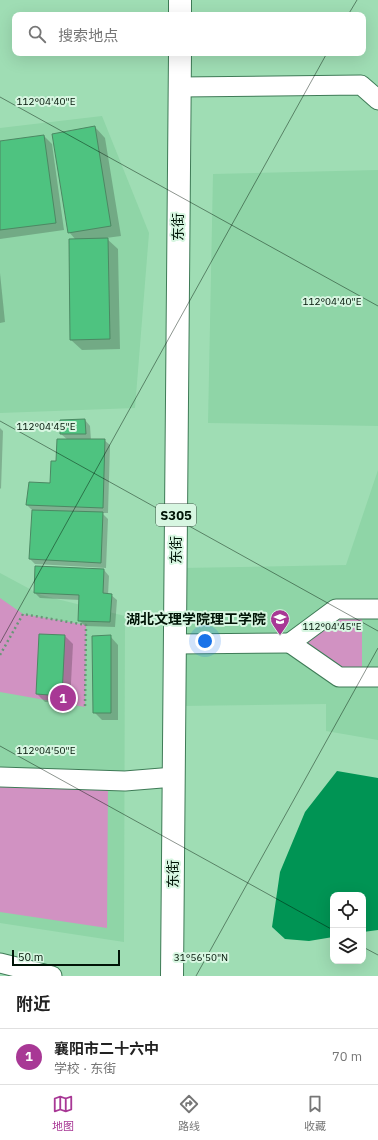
<!DOCTYPE html>
<html lang="zh">
<head>
<meta charset="utf-8">
<style>
  body { margin:0; font-family:"IBM Plex Sans","Noto Sans SC",sans-serif; background:#f2f2f2; color:#222 }
  .controls { position:absolute; right:12px; bottom:12px; display:grid; overflow:hidden; border-radius:8px; box-shadow:0 4px 16px #0002 }
  .controls button { width:36px; height:36px; display:grid; place-items:center; padding:0; border:0; border-bottom:1px solid #e0e0e0; background:#fff; color:#222; font:20px sans-serif }
  .scale { position:absolute; left:12px; bottom:10px; width:108px; box-sizing:border-box; padding-left:4px; border:2px solid #001406; border-top:0; font-size:11px; line-height:14px; white-space:nowrap; color:#001406; -webkit-text-stroke:3px #d7f6e1; paint-order:stroke }
  .you { position:absolute; left:205px; top:641px; width:14px; height:14px; margin:-10px; border:3px solid #fff; border-radius:50%; background:#1a73e8; box-shadow:0 0 0 6px #1a73e833 }
  .badge { display:grid; place-items:center; width:26px; height:26px; border-radius:50%; background:#a83895; color:#fff; font-size:13px; font-weight:700 }
  .pin { position:absolute; translate:-50% -50%; border:2px solid #fff; box-shadow:0 1px 4px #0006 }
  .list { margin:0; padding:0; list-style:none }
  h2 { display:flex; justify-content:space-between; align-items:center; height:52px; margin:0; padding:0 16px; font-size:17px }
  h2 small { font-size:13px; font-weight:400; color:#767676 }
  .list li { display:grid; grid-template-columns:26px 1fr auto; gap:12px; align-items:center; box-sizing:border-box; height:56px; padding:0 16px; border-top:1px solid #e0e0e0 }
  .list b { display:block; font-size:15px; white-space:nowrap }
  .list p { margin:0; font-size:13px; white-space:nowrap; color:#767676 }
  .list em { font-size:13px; font-style:normal; color:#767676 }
  .icon { flex:none; width:22px; height:22px; fill:none; stroke:currentColor; stroke-width:2; stroke-linecap:round; stroke-linejoin:round }
  .map { position:relative; flex:none; width:378px; height:976px; overflow:hidden }
  .search { position:absolute; background:#fff; box-shadow:0 4px 16px #0002; left:12px; right:12px; top:12px; height:44px; display:flex; align-items:center; gap:10px; box-sizing:border-box; padding:0 14px; border-radius:8px; color:#767676; font-size:15px }
  .sheet { height:108px; background:#fff }
  nav { display:flex; justify-content:space-around; align-items:center; box-sizing:border-box; height:56px; border-top:1px solid #e0e0e0; background:#fff; font-size:11px; color:#767676 }
  nav a { display:grid; justify-items:center; gap:2px }
  nav .on { color:#a83895 }
  .map>svg:first-child { display:block }
  .built { fill:#8fd5a7 }
  .green { fill:#d192c2 }
  .water { fill:#009454 }
  .shadow { fill:#0003 }
  .building { fill:#4ec380; stroke:#4c8863 }
  .lines { fill:none; stroke-linecap:round; stroke-linejoin:round }
  .minor-casing { stroke:#3f7b57; stroke-width:21 }
  .major-casing { stroke:#3f7b57; stroke-width:24 }
  .path { stroke:#689777; stroke-width:2.5; stroke-dasharray:2 3; stroke-linecap:butt }
  .minor { stroke:#fff; stroke-width:19 }
  .major { stroke:#fff; stroke-width:22 }
  .ticks { fill:none; stroke:#001406; stroke-width:1; stroke-opacity:0.45 }
  .labels { text-anchor:middle; dominant-baseline:central; stroke-width:4; stroke-linejoin:round; paint-order:stroke }
  .shield { fill:#d7f6e1; stroke:#405848; stroke-width:1 }
  .shield-label { font-size:13px; font-weight:bold; fill:#001406 }
  .street-label { font-size:14px; fill:#001406; stroke:#d7f6e1 }
  .poi-label { font-size:14px; font-weight:bold; fill:#001406; stroke:#d7f6e1; text-anchor:end }
  .ticks-label { font-size:10px; text-anchor:middle; fill:#001406; stroke:#d7f6e1; stroke-width:4; stroke-linejoin:round; paint-order:stroke }
</style>
</head>
<body>
<div class="map">
<svg width="378" height="976" viewBox="0 0 378 976">
  <rect width="100%" height="100%" fill="#9fddb4"/>
  <!-- built -->
  <g class="built">
    <polygon points="102,116 149,233 135,408 0,413 0,128"/>
    <polygon points="378,170 378,426 208,423 213,174"/>
    <polygon points="378,470 378,740 326,731 326,704 181,706 182,568 346,565"/>
    <polygon points="0,573 41,595 125,616 124,942 0,923"/>
  </g>
  <!-- green -->
  <g class="green">
    <polygon points="0,598 23,614 86,625 85,707 0,692"/>
    <polygon points="336,609 362,609 362,677 290,643"/>
    <polygon points="0,777 108,781 107,928 0,912"/>
  </g>
  <!-- water -->
  <polygon class="water" points="337,771 378,778 378,930 363,932 363,895 333,895 333,937 309,941 285,939 272,927 280,872 305,812"/>
  <!-- shadow -->
  <g class="shadow">
    <polygon points="95,127 105,138 121,236 106,238 118,249 120,349 82,350 71,340 76,240 69,232"/>
    <polygon points="44,136 52,144 64,230 0,239 0,142"/>
    <polygon points="0,273 5,322 0,323"/>
    <polygon points="85,420 90,426 91,440 104,440 110,445 108,513 102,513 108,519 106,568 35,564 30,559 33,511 27,505 51,484 57,462 68,440 61,434"/>
    <polygon points="0,428 3,431 1,489 0,488"/>
    <polygon points="104,570 109,576 108,595 111,595 117,600 115,627 85,626 79,620 80,600 40,598 35,593"/>
    <polygon points="40,635 65,636 73,644 70,703 45,702 37,694"/>
    <polygon points="110,636 118,645 118,720 102,720 94,712"/>
  </g>
  <!-- building -->
  <g class="building">
    <polygon points="95,126 111,226 68,233 52,134"/>
    <polygon points="44,135 56,223 0,230 0,141"/>
    <polygon points="108,238 110,339 70,340 69,239"/>
    <polygon points="85,419 86,434 60,434 60,420"/>
    <polygon points="57,439 105,439 103,508 26,505 29,482 50,483 51,461 56,461"/>
    <polygon points="32,510 103,512 101,563 29,559"/>
    <polygon points="35,566 104,569 103,593 112,594 110,622 78,621 79,595 34,593"/>
    <polygon points="39,634 65,635 62,696 36,694"/>
    <polygon points="111,635 111,713 93,713 92,636"/>
  </g>
  <g class="lines">
    <!-- minor casing -->
    <g class="minor-casing">
      <g id="minor">
        <polyline points="179,87 361,85 378,100"/>
        <polyline points="378,609 336,609 290,643 339,677 378,677"/>
        <polyline points="175,644 290,643"/>
        <polyline points="0,777 125,781 174,777"/>
        <polyline points="0,963 52,976"/>
      </g>
    </g>
    <!-- major casing -->
    <g class="major-casing">
      <g id="major">
        <polyline points="180,15 180,0"/>
        <polyline points="172,976 180,53"/>
      </g>
    </g>
    <!-- path -->
    <polyline class="path" points="0,655 23,614 86,625 85,707"/>
    <!-- minor -->
    <use href="#minor" class="minor"/>
    <!-- major -->
    <use href="#major" class="major"/>
  </g>
  <!-- ticks -->
  <path class="ticks" d="M348,15l9,-15M0,97l378,209M0,421l378,210M0,643l327,-590M0,746l333,184M363,947l15,8M196,976l182,-328"/>
  <!-- icons -->
  <defs>
    <g id="university-pin" transform="scale(1)"><path d="M0 17L-7.5 6A9.5 9.5 0 1 1 7.5 6Z" fill="#a83895" stroke="#d7f6e1"/><path d="M0-5L7-2L0 1L-7-2ZM-4 1L0 2.5L4 1V4Q0 6-4 4Z" fill="#fff"/></g>
  </defs>
  <g fill-rule="evenodd">
    <use href="#university-pin" x="280" y="619"/>
  </g>
  <g class="labels">
    <!-- shield labels -->
    <rect class="shield" x="156" y="504" width="40" height="22" rx="3"/>
    <g class="shield-label">
      <text x="176" y="515">S305</text>
    </g>
    <!-- street labels -->
    <g class="street-label">
      <text transform="translate(178 227) rotate(-90)">东街</text>
      <text transform="translate(176 550) rotate(-90)">东街</text>
      <text transform="translate(173 874) rotate(-90)">东街</text>
    </g>
    <!-- poi labels -->
    <g class="poi-label">
      <text x="266" y="619">湖北文理学院理工学院</text>
    </g>
  </g>
  <g class="ticks-label">
    <text x="46" y="105">112°04'40"E</text>
    <text x="332" y="305">112°04'40"E</text>
    <text x="46" y="430">112°04'45"E</text>
    <text x="332" y="630">112°04'45"E</text>
    <text x="46" y="754">112°04'50"E</text>
    <text x="201" y="961">31°56'50"N</text>
  </g>
</svg>
<div class="controls">
<button><svg class="icon" aria-label="locate" viewBox="0 0 24 24"><circle cx="12" cy="12" r="6"/><path d="M12 2v4M12 18v4M2 12h4M18 12h4"/></svg></button>
<button><svg class="icon" aria-label="layers" viewBox="0 0 24 24"><path d="M12 4l9 5-9 5-9-5zM3 14l9 5 9-5"/></svg></button>
</div>
<div class="scale">50 m</div>
<div class="you"></div>
<div class="pin badge" style="left:63px;top:698px">1</div>
<div class="search"><svg class="icon" aria-label="search" viewBox="0 0 24 24"><circle cx="10" cy="10" r="6"/><path d="M15 15l6 6"/></svg>搜索地点</div>
</div>
<section class="sheet">
<h2>附近<small></small></h2>
<ul class="list">
<li><span class="badge">1</span><div><b>襄阳市二十六中</b><p>学校 · 东街</p></div><em>70 m</em></li>
</ul>
</section>
<nav>
<a class="on"><svg class="icon" aria-label="map" viewBox="0 0 24 24"><path d="M3 6l6-2 6 2 6-2v14l-6 2-6-2-6 2zM9 4v14M15 6v14"/></svg>地图</a>
<a><svg class="icon" aria-label="directions" viewBox="0 0 24 24"><path d="M12 3l9 9-9 9-9-9zM9 14v-3h6M13 9l2 2-2 2"/></svg>路线</a>
<a><svg class="icon" aria-label="saved" viewBox="0 0 24 24"><path d="M7 4h10v16l-5-4-5 4z"/></svg>收藏</a>
</nav>
</body>
</html>
